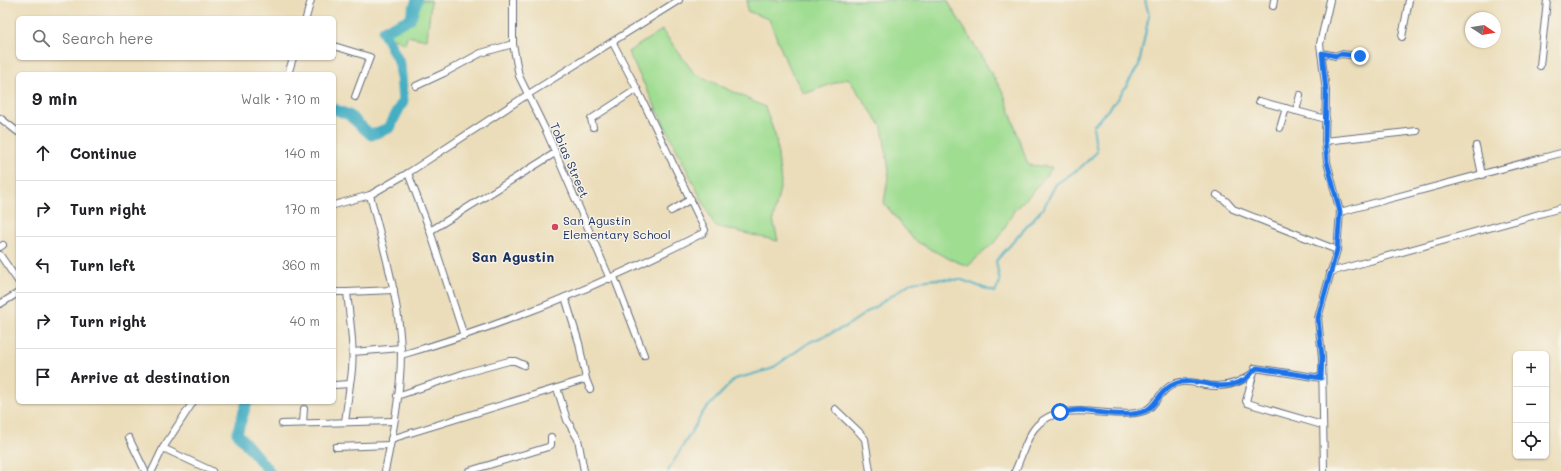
<!DOCTYPE html>
<html lang="en">
<head>
<meta charset="utf-8">
<style>
  body { margin:0; font-family:Mali,sans-serif; background:#f2f2f2; color:#202124 }
  .controls { position:absolute; right:12px; bottom:12px; display:grid; overflow:hidden; border-radius:6px; box-shadow:0 1px 3px #0004 }
  .controls button { width:36px; height:36px; display:grid; place-items:center; padding:0; border:0; border-bottom:1px solid #e0e0e0; background:#fff; color:#202124; font:20px sans-serif }
  .compass { position:absolute; left:1465px; top:12px; width:36px; height:36px; border-radius:50%; background:#fff; box-shadow:0 1px 3px #0004; rotate:102deg }
  .stop { position:absolute; width:12px; height:12px; margin:-9px; border:3px solid #1a73e8; border-radius:50%; background:#fff }
  .stop.end { background:#1a73e8; border-color:#fff; box-shadow:0 1px 4px #0008 }
  .list { margin:0; padding:0; list-style:none }
  h2 { display:flex; justify-content:space-between; align-items:center; height:52px; margin:0; padding:0 16px; font-size:17px }
  h2 small { font-size:13px; font-weight:400; color:#757577 }
  .list li { display:grid; grid-template-columns:26px 1fr auto; gap:12px; align-items:center; box-sizing:border-box; height:56px; padding:0 16px; border-top:1px solid #e0e0e0 }
  .list b { display:block; font-size:15px; white-space:nowrap }
  .list em { font-size:13px; font-style:normal; color:#757577 }
  .icon { flex:none; width:22px; height:22px; fill:none; stroke:currentColor; stroke-width:2; stroke-linecap:round; stroke-linejoin:round }
  .map { position:relative; flex:none; width:1561px; height:471px; overflow:hidden }
  .search { position:absolute; background:#fff; box-shadow:0 1px 3px #0004; left:16px; top:16px; width:320px; height:44px; display:flex; align-items:center; gap:10px; box-sizing:border-box; padding:0 14px; border-radius:6px; color:#757577; font-size:15px }
  .panel { position:absolute; background:#fff; box-shadow:0 1px 3px #0004; left:16px; top:72px; width:320px; height:332px; border-radius:6px }
  .map>svg:first-child { display:block }
  .green { fill:#9fdd91; stroke:#5d8678 }
  .lines { fill:none; stroke-linecap:round; stroke-linejoin:round }
  .stream { stroke:#44aec3; stroke-width:2 }
  .river { stroke:#44aec3; stroke-width:11 }
  .minor-casing { stroke:#646c7e; stroke-width:8 }
  .minor { stroke:#fff; stroke-width:6 }
  .route { stroke:#1a73e8; stroke-width:5 }
  .poi-dot { fill:#d1495b; stroke:#f7f3e8; stroke-width:1.5 }
  .labels { text-anchor:middle; dominant-baseline:central; stroke-width:3; stroke-linejoin:round; paint-order:stroke }
  .street-label { font-size:12px; fill:#1b2f5e; stroke:#f7f3e8 }
  .poi-label { font-size:12px; fill:#1b2f5e; stroke:#f7f3e8; text-anchor:start }
  .quarter-label { font-size:14px; font-weight:bold; fill:#1b2f5e; stroke:#f7f3e8 }
</style>
</head>
<body>
<div class="map">
<svg width="1561" height="471" viewBox="0 0 1561 471">
  <rect width="100%" height="100%" fill="#f7f3e8"/>
  <filter id="ink" filterUnits="userSpaceOnUse"><feTurbulence type="fractalNoise" baseFrequency=".025" numOctaves="2"/><feDisplacementMap in="SourceGraphic" scale="8" xChannelSelector="R" yChannelSelector="G"/><feConvolveMatrix kernelMatrix="1 2 1 2 8 2 1 2 1" color-interpolation-filters="sRGB"/></filter>
  <filter id="wash" filterUnits="userSpaceOnUse"><feTurbulence type="fractalNoise" baseFrequency=".012" numOctaves="4" result="noise"/><feDisplacementMap in="SourceGraphic" scale="16" xChannelSelector="R" yChannelSelector="G"/><feGaussianBlur stdDeviation="0.9" result="paint"/><feColorMatrix in="noise" values="0 0 0 0 0 0 0 0 0 0 0 0 0 0 0 0 0 1.4 0 .05"/><feComposite in="paint" operator="in"/></filter>
  <g filter="url(#wash)">
    <rect width="100%" height="100%" fill="#ebddb9"/>
    <!-- green -->
    <g class="green">
      <polygon points="415,0 431,0 427,40 407,36 405,44 380,31 409,17"/>
      <polygon points="747,0 947,0 1004,94 1028,165 1053,167 1029,196 1015,209 998,239 968,266 947,258 914,240 884,203 889,171 882,127 848,78 804,94 787,64 769,19 747,11"/>
      <polygon points="662,30 694,73 765,107 776,138 781,183 773,220 778,241 715,226 628,52"/>
    </g>
    <g class="lines">
      <!-- stream -->
      <polyline class="stream" points="668,471 703,412 735,379 771,369 810,342 845,327 912,282 936,279 962,280 995,292 1000,282 996,261 1044,207 1056,184 1080,168 1097,152 1093,126 1118,99 1139,65 1149,15 1145,0"/>
      <!-- river -->
      <g class="river">
        <polyline points="334,109 349,115 371,135 389,128 403,101 400,64 383,31 410,19 417,0"/>
        <polyline points="247,402 237,433 269,471"/>
      </g>
    </g>
  </g>
  <g filter="url(#ink)">
    <g class="lines">
      <!-- minor casing -->
      <g class="minor-casing">
        <g id="minor">
          <polyline points="513,0 513,44 519,76 547,133 610,279"/>
          <polyline points="1273,6 1274,0"/>
          <polyline points="306,18 311,0"/>
          <polyline points="1402,37 1409,0"/>
          <polyline points="334,46 370,57 355,97"/>
          <polyline points="1321,53 1336,56 1340,54 1360,56"/>
          <polyline points="1540,66 1547,0"/>
          <polyline points="288,74 293,58"/>
          <polyline points="416,86 444,73 481,53 513,44"/>
          <polyline points="1259,101 1326,119"/>
          <polyline points="1296,111 1300,95"/>
          <polyline points="0,118 18,132"/>
          <polyline points="593,127 591,119 637,89"/>
          <polyline points="1280,128 1286,108"/>
          <polyline points="1325,141 1417,131"/>
          <polyline points="1476,146 1482,175"/>
          <polyline points="408,173 430,231 464,336"/>
          <path d="M370,195c13,52 30,105 31,158 0,39 -8,80 -16,118"/>
          <polyline points="1217,195 1226,201 1233,209 1337,250"/>
          <polyline points="334,205 370,195 408,173 527,95 679,0"/>
          <polyline points="671,211 691,199"/>
          <polyline points="1340,212 1561,153"/>
          <polyline points="430,231 555,153"/>
          <polyline points="0,247 3,245"/>
          <polyline points="0,255 18,281"/>
          <polyline points="1330,272 1561,208"/>
          <polyline points="614,277 644,355"/>
          <polyline points="334,292 347,292"/>
          <polyline points="0,304 18,293"/>
          <polyline points="353,352 401,348"/>
          <path d="M401,355c105,-30 205,-72 302,-122l2,-3 -68,-141 -24,-46"/>
          <polyline points="1321,378 1255,368 1246,401 1247,403 1322,425"/>
          <polyline points="586,379 590,389"/>
          <path d="M334,385l16,-1c6,-30 0,-62 -3,-92l47,-2"/>
          <polyline points="557,388 567,420 578,439 584,471"/>
          <polyline points="397,396 465,373 509,361 515,361 524,365"/>
          <polyline points="835,409 859,432 865,439 870,471"/>
          <polyline points="345,422 350,384"/>
          <polyline points="303,423 304,409"/>
          <polyline points="282,424 394,421"/>
          <polyline points="129,438 145,471"/>
          <polyline points="391,439 586,379 579,343 565,297"/>
          <polyline points="336,447 390,445"/>
          <polyline points="163,448 212,471"/>
          <polyline points="152,471 163,448 193,402"/>
          <polyline points="469,471 548,447 551,445 551,437"/>
          <path d="M1015,471c6,-12 11,-32 19,-42 18,-23 48,-18 73,-16 11,1 26,2 37,-2 14,-5 15,-25 37,-29 9,-1 16,1 24,3 18,3 34,-1 48,-12"/>
          <polyline points="1324,471 1322,357 1318,318 1337,250 1340,212 1327,162 1325,141 1326,91 1320,44 1330,0"/>
        </g>
      </g>
      <!-- minor -->
      <use href="#minor" class="minor"/>
    </g>
  </g>
  <g class="lines" filter="url(#ink)">
    <!-- route -->
    <path class="route" d="M1060,412c7,0 14,-2 21,-2 17,2 48,8 64,1 14,-6 14,-25 37,-29 24,-4 33,12 62,-2 6,-3 8,-9 13,-12l64,10 1,-21 -4,-39 19,-68 3,-38 -13,-50 -2,-21 1,-50 -4,-38 14,3 4,-2 20,2"/>
  </g>
  <!-- markers -->
  <circle class="poi-dot" cx="555" cy="227" r="4"/>
  <g class="labels">
    <!-- street labels -->
    <g class="street-label">
      <text transform="translate(570 160) rotate(67)">Tobias Street</text>
    </g>
    <!-- poi labels -->
    <g class="poi-label">
      <text x="563" y="220">San Agustin<tspan x="563" dy="14">Elementary School</tspan></text>
    </g>
    <!-- quarter labels -->
    <g class="quarter-label">
      <text x="513" y="256">San Agustin</text>
    </g>
  </g>
</svg>
<div class="controls">
<button>+</button>
<button>−</button>
<button><svg class="icon" aria-label="locate" viewBox="0 0 24 24"><circle cx="12" cy="12" r="6"/><path d="M12 2v4M12 18v4M2 12h4M18 12h4"/></svg></button>
</div>
<svg class="compass" viewBox="-18 -18 36 36"><path d="M0-13l5 13h-10z" fill="#e53935"/><path d="M0 13l5-13h-10z" fill="#757577"/></svg>
<div class="stop" style="left:1060px;top:412px"></div>
<div class="stop end" style="left:1360px;top:56px"></div>
<div class="search"><svg class="icon" aria-label="search" viewBox="0 0 24 24"><circle cx="10" cy="10" r="6"/><path d="M15 15l6 6"/></svg>Search here</div>
<section class="panel">
<h2>9 min<small>Walk · 710 m</small></h2>
<ul class="list">
<li><svg class="icon" aria-label="ahead" viewBox="0 0 24 24"><path d="M12 20V5M6 11l6-6 6 6"/></svg><div><b>Continue</b></div><em>140 m</em></li>
<li><svg class="icon" aria-label="right" viewBox="0 0 24 24"><path d="M7 20v-9h11M14 6l5 5-5 5"/></svg><div><b>Turn right</b></div><em>170 m</em></li>
<li><svg class="icon" aria-label="left" viewBox="0 0 24 24"><path d="M17 20v-9H6M10 6l-5 5 5 5"/></svg><div><b>Turn left</b></div><em>360 m</em></li>
<li><svg class="icon" aria-label="right" viewBox="0 0 24 24"><path d="M7 20v-9h11M14 6l5 5-5 5"/></svg><div><b>Turn right</b></div><em>40 m</em></li>
<li><svg class="icon" aria-label="arrive" viewBox="0 0 24 24"><path d="M6 21V4h12l-3 4 3 4H6"/></svg><div><b>Arrive at destination</b></div></li>
</ul>
</section>
</div>
</body>
</html>
